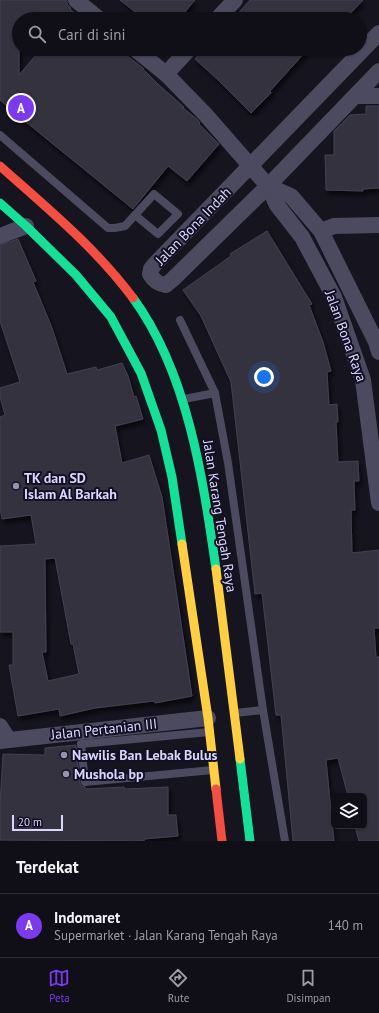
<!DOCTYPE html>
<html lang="id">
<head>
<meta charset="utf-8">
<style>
  body { margin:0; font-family:"PT Sans",sans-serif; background:#191820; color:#f1f3f6 }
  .controls { position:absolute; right:12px; bottom:12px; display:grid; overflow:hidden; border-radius:6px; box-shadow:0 1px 3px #0004 }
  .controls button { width:36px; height:36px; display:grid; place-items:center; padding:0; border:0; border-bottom:1px solid #302f36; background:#100f17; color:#f1f3f6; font:20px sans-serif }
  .scale { position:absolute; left:12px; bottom:10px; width:51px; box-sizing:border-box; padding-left:4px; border:2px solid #d9d6fb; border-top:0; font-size:11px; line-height:14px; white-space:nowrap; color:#d9d6fb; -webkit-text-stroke:3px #131023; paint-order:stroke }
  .you { position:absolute; left:264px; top:377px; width:14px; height:14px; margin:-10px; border:3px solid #fff; border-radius:50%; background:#1a73e8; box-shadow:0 0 0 6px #1a73e833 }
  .badge { display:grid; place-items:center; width:26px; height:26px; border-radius:50%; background:#7c3aed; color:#fff; font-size:13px; font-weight:700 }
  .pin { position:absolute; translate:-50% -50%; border:2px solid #fff; box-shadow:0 1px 4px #0006 }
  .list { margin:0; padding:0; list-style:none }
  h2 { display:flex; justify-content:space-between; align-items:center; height:52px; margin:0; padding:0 16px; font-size:17px }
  h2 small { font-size:13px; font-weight:400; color:#9c9ca1 }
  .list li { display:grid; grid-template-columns:26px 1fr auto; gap:12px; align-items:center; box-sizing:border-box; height:64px; padding:0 16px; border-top:1px solid #302f36 }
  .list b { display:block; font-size:15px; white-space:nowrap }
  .list p { margin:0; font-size:13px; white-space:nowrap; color:#9c9ca1 }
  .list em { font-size:13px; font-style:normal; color:#9c9ca1 }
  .icon { flex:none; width:22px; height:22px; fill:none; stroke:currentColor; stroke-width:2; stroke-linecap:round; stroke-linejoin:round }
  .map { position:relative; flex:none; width:379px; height:841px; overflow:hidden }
  .search { position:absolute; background:#100f17; box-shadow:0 1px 3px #0004; left:12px; right:12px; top:12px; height:44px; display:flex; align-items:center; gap:10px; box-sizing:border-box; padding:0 14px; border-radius:22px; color:#9c9ca1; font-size:15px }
  .sheet { height:116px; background:#100f17 }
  nav { display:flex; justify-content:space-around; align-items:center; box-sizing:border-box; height:56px; border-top:1px solid #302f36; background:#100f17; font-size:11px; color:#9c9ca1 }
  nav a { display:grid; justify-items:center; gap:2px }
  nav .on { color:#7c3aed }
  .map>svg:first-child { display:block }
  .building { fill:#343241; stroke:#434052; fill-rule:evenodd; filter:url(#shadow) }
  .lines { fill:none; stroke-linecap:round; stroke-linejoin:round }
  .lane { stroke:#4b4a5f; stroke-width:8 }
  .street { stroke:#4b4a5f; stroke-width:16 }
  .fast { stroke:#16e098; stroke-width:9 }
  .slow { stroke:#ffcf43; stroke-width:9 }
  .jam { stroke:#f24e42; stroke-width:9 }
  .poi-dot { fill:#9592ae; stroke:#131023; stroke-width:1.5 }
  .labels { text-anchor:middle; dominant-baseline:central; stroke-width:4; stroke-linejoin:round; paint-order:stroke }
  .street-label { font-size:14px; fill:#d9d6fb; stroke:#131023 }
  .poi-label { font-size:14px; font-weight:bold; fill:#d9d6fb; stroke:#131023; text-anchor:start }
</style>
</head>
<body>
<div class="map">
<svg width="379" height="841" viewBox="0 0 379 841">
  <defs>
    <filter id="shadow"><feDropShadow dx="2.5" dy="4.5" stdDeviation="2" flood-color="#0009"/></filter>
  </defs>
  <rect width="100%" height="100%" fill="#16141f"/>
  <!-- building -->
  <g class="building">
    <polygon points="0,0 67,0 67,4 71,8 70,9 82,19 19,19 19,75 41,49 118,49 143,68 143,69 159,85 184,107 183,108 197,119 200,123 199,124 219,144 187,181 168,166 133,209 10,109 0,100"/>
    <polygon points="120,0 195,0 179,19 144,19"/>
    <polygon points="250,0 363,0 345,19 233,19"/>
    <polygon points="204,49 308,49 270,91 271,93 251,113 217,79 195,59"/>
    <polygon points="366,106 379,106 379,188 363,189 363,191 326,190 325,155 334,155 334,131 341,124 343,124 343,122 350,115 366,114"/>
    <polygon points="267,231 312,304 309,305 323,342 331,371 327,372 329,405 337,404 338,422 336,422 338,462 358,461 359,481 354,481 355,510 351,510 352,553 379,550 379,628 374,628 376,657 379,657 379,841 359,841 355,826 364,826 364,796 348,796 338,758 326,760 334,841 293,841 281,715 276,715 262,593 255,594 231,382 201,316 183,290 231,256 230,254"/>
    <path d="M18,239l18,42 -3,1 19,46 15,46 29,-7 1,3 25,-7 6,13 6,21 2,-1 7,23 -28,7 7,37 27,-8 13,42 30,199 -37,7 -1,-2 -59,7 -35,8 -1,-7 -41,7 -9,-51h4v-33h-13v-86l36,-2 -5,-29 -29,4 -2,-12v-90l5,-2 -5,-18v-9l20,-6 -20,-61v-76zM55,558l16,86h2l6,30 -31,7 -6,-29h4l-1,-93z"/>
    <polygon points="76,745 80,783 81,786 85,787 86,789 124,787 125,789 168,787 168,815 176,815 178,836 144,839 144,841 0,840 0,804 3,754 45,755 45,748"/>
  </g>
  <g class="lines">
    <!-- lane -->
    <g class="lane">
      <polyline points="0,135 108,228 115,228 125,226 154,194 178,214 158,234 135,215"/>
      <polyline points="180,320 215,393"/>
      <polyline points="184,399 215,393 228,463 263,710 235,713"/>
      <polyline points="263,710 285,841"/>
      <polyline points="209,732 81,744 85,782 213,770"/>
    </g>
    <!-- street -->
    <g class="street">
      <polyline points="76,0 99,19"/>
      <polyline points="217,19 235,0"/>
      <path d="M379,33l-224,231 -4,5 -1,5c4,7 8,10 16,11l7,-6 95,-93 111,-115"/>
      <polyline points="135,49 166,74 205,114 268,186 277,205 302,237 334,297 363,380 379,503"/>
      <polyline points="166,74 189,49"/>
      <polyline points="356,96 379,96"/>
      <polyline points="268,186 291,196 321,231 376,342 379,352"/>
      <polyline points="321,231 334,226 379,225"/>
      <polyline points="0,236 26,226"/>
      <polyline points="0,726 9,740"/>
      <polyline points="0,741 208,718"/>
    </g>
    <!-- fast -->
    <g class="fast">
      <polyline points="0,203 26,226 76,275 111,317 141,373 161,430 172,477 182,544"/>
      <path d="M133,298c55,75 70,181 83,271"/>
      <polyline points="240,759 250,841"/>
    </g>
    <!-- slow -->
    <g class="slow">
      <polyline points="182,544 208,718 216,789"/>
      <polyline points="216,569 240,759"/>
    </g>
    <!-- jam -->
    <g class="jam">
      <path d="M0,166c47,42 95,81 133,132"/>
      <polyline points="216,789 222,841"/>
    </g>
  </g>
  <!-- markers -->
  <g class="poi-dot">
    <circle cx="16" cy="486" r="4"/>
    <circle cx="64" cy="755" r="4"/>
    <circle cx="66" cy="774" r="4"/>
  </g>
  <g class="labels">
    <!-- street labels -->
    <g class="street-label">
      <text transform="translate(193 226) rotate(-46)">Jalan Bona Indah</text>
      <text transform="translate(346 336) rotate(70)">Jalan Bona Raya</text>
      <text transform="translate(220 516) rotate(81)">Jalan Karang Tengah Raya</text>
      <text transform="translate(104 729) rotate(-6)">Jalan Pertanian III</text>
    </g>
    <!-- poi labels -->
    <g class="poi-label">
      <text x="24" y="478">TK dan SD<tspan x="24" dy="16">Islam Al Barkah</tspan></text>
      <text x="72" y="755">Nawilis Ban Lebak Bulus</text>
      <text x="74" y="774">Mushola bp</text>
    </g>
  </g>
</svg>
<div class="controls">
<button><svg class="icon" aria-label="layers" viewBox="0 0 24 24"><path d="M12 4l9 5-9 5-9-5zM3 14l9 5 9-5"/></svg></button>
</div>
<div class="scale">20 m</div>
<div class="you"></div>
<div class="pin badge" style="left:21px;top:108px">A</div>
<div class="search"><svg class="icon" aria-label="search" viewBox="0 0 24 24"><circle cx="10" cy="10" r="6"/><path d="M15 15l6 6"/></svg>Cari di sini</div>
</div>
<section class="sheet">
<h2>Terdekat<small></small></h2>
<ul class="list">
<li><span class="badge">A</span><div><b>Indomaret</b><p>Supermarket · Jalan Karang Tengah Raya</p></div><em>140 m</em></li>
</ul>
</section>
<nav>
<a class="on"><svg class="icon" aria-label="map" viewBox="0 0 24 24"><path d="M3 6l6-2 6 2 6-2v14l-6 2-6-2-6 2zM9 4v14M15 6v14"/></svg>Peta</a>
<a><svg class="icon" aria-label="directions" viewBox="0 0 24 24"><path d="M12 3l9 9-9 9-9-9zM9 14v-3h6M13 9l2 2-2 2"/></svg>Rute</a>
<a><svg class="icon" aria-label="saved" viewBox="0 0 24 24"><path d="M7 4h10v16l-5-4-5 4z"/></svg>Disimpan</a>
</nav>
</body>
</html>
